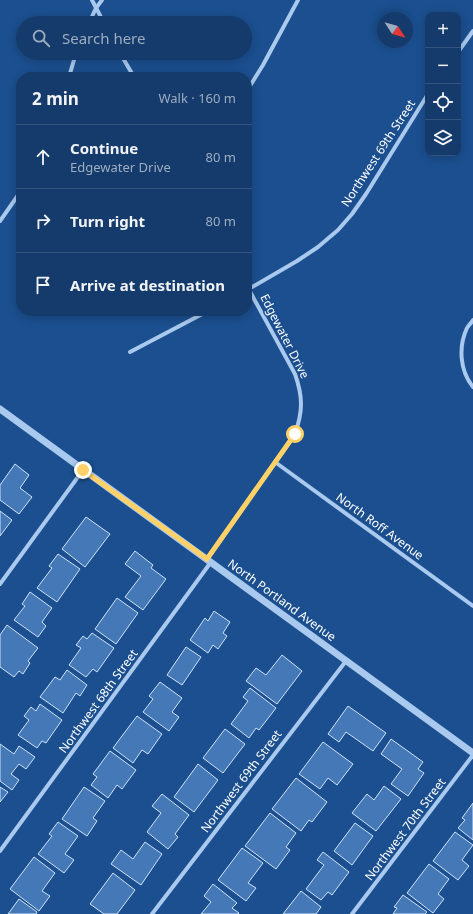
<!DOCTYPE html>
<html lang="en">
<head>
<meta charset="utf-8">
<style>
  body { margin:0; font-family:"Noto Sans",sans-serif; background:#214673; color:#f1f3f6 }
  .controls { position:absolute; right:12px; top:12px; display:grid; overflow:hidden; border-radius:8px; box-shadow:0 2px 10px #0003 }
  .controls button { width:36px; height:36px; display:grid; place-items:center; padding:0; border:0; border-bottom:1px solid #33557e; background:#143b6b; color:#f1f3f6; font:20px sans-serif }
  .compass { position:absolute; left:377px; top:12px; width:36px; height:36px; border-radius:50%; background:#143b6b; box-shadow:0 2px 10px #0003; rotate:126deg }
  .stop { position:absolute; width:12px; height:12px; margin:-9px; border:3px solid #ffd166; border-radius:50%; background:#fff }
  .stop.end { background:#ffd166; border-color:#fff; box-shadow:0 1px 4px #0008 }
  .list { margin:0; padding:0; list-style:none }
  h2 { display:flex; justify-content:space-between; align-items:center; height:52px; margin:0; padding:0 16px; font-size:17px }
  h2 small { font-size:13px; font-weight:400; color:#9dadc1 }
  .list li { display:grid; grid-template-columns:26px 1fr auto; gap:12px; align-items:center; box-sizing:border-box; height:64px; padding:0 16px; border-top:1px solid #33557e }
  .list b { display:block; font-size:15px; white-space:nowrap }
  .list p { margin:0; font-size:13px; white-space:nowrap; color:#9dadc1 }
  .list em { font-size:13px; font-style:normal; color:#9dadc1 }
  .icon { flex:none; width:22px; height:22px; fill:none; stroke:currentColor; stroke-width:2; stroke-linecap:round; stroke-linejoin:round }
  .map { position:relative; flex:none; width:473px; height:914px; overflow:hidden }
  .search { position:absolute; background:#143b6b; box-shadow:0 2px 10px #0003; left:16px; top:16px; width:236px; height:44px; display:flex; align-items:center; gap:10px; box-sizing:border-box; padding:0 14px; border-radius:22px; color:#9dadc1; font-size:15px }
  .panel { position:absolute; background:#143b6b; box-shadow:0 2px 10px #0003; left:16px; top:72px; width:236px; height:244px; border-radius:16px }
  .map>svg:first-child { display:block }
  .building { fill:#4478b7; stroke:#cfe3fa }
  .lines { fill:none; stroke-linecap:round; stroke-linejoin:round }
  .minor { stroke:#a9c9ee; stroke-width:4 }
  .tertiary { stroke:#a9c9ee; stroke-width:7 }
  .route { stroke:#ffd166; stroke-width:5 }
  .labels { text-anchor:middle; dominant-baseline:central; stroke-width:3; stroke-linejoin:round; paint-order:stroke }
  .street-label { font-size:12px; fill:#fff; stroke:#1b4f8f }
</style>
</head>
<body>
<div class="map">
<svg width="473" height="914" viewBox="0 0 473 914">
  <rect width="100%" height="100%" fill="#1b4f8f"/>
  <!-- building -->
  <g class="building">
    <polygon points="15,464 29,475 20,488 32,497 19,514 0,500 0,485"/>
    <polygon points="0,511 12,520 0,536"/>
    <polygon points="86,517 110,534 85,567 62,549"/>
    <polygon points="135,551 153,565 151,568 166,579 143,610 125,597 141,576 125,564"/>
    <polygon points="58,554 80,569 57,602 37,588 52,568 49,566"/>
    <polygon points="30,592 52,608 42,622 46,626 38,637 14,620 25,606 22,604"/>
    <polygon points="117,598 138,613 116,644 95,629"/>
    <polygon points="214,611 230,622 223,633 227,636 218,649 213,645 208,653 190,640 205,618 208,621"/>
    <polygon points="7,625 38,648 28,661 30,663 23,674 19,671 14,677 0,667 0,635"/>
    <polygon points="92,633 114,648 97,672 93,669 86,677 69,665 81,648 76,645 83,636 87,639"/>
    <polygon points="186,647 201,657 182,685 167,675"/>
    <polygon points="282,655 302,671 277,704 246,681 256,668 266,675"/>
    <polygon points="67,670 87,685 80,696 76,693 63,713 40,697 55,677 60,680"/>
    <polygon points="160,682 182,698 172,712 179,717 169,731 143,712 153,699 149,696"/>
    <polygon points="250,688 276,708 259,730 256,728 249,738 231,724 248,701 243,697"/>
    <polygon points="40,704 62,720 46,743 42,741 37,748 18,735 29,720 24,716 31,707 36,711"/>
    <polygon points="348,706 386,733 373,751 346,732 339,742 328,734"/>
    <polygon points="137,716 162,734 148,754 142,750 133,763 113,748"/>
    <polygon points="225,729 245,744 223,773 203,758"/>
    <polygon points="391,739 423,762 418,769 424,773 408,796 391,784 402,769 381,754"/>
    <polygon points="323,742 353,764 337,785 328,778 320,789 299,774"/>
    <polygon points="0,744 14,754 19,746 35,757 26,769 19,764 11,774 19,780 12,790 0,781"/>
    <polygon points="110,751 136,770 122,789 117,785 108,798 91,785 97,777 93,774"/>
    <polygon points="198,764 218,780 194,812 174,797"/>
    <polygon points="296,778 327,802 312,822 309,820 301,831 272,809"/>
    <polygon points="384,786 401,799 376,831 352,813 367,794 374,800"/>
    <polygon points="0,787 8,792 0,802"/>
    <polygon points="84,787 105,801 93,818 97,821 87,836 62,819"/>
    <polygon points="162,794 189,815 175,834 178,837 168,849 147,832 161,813 152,806"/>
    <polygon points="473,803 473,840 458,828 465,820 462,818"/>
    <polygon points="270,813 296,833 286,847 290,850 276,869 245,846"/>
    <polygon points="58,822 78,836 65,854 74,860 64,873 38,854 52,836 49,834"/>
    <polygon points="355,823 373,836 352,865 334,851"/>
    <polygon points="455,832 473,845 462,860 469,866 458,880 433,861"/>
    <polygon points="145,842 162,854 141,885 111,864 121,850 133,859"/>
    <polygon points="242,848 263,863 248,883 256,888 246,901 218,880"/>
    <polygon points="323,852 349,872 332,895 328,892 321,900 306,889 324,865 317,860"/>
    <polygon points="34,857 55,873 42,891 50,896 39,911 10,889"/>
    <polygon points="429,864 449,879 438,894 444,899 433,913 407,893"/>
    <polygon points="113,873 135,890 117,914 104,914 90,904"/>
    <polygon points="213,884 237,903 232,908 239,913 238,914 201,914 211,902 204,896"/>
    <polygon points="301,891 321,907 316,914 283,914"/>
    <polygon points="403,895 427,912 425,914 393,914 397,908 394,907"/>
    <polygon points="19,899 37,912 36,914 8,914"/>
  </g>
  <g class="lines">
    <!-- minor -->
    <g class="minor">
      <polyline points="92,0 104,23"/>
      <polyline points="89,23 96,8 102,0"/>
      <polyline points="458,52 473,31"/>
      <polyline points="120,53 134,77"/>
      <polyline points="69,77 76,53"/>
      <polyline points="247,89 250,86 263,65 298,0"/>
      <polyline points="0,221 21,191"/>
      <polyline points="247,290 297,261 318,247 338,230 352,214 366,194 428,94"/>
      <path d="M473,320c-2,3 -4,5 -6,8 -9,19 -7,43 6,59"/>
      <polyline points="130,352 208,311"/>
      <polyline points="275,462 473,606"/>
      <path d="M207,559l88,-125c8,-23 8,-37 0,-60l-48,-88"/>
      <polyline points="0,584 83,470"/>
      <polyline points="0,851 211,562"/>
      <polyline points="152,914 346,661"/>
      <polyline points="352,914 473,755"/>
    </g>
    <!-- tertiary -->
    <polyline class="tertiary" points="0,409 473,753"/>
  </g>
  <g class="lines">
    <!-- route -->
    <polyline class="route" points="83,470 207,559 295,434"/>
  </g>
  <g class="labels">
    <!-- street labels -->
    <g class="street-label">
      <text transform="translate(378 153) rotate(-57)">Northwest 69th Street</text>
      <text transform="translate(285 336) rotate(63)">Edgewater Drive</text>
      <text transform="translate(380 526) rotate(36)">North Roff Avenue</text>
      <text transform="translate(282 600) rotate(36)">North Portland Avenue</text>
      <text transform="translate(98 701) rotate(-54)">Northwest 68th Street</text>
      <text transform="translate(241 781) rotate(-53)">Northwest 69th Street</text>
      <text transform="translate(405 829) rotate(-53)">Northwest 70th Street</text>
    </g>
  </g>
</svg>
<div class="controls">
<button>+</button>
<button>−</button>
<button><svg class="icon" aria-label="locate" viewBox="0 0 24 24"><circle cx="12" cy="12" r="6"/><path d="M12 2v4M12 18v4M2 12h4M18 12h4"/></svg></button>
<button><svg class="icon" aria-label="layers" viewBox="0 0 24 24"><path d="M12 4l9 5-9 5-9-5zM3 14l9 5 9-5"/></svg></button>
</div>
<svg class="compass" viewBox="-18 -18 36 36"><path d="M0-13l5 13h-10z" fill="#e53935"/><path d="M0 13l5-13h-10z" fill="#9dadc1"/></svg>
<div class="stop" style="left:295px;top:434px"></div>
<div class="stop end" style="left:83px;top:470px"></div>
<div class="search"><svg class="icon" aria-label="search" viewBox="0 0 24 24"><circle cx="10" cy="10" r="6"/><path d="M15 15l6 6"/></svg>Search here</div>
<section class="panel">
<h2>2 min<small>Walk · 160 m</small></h2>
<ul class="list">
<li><svg class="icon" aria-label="ahead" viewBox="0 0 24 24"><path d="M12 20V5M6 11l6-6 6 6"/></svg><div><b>Continue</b><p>Edgewater Drive</p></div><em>80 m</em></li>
<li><svg class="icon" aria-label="right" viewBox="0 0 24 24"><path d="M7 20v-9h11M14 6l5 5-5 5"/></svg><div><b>Turn right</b></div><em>80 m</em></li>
<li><svg class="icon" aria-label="arrive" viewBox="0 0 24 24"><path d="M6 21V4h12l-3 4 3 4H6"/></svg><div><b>Arrive at destination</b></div></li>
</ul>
</section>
</div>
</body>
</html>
